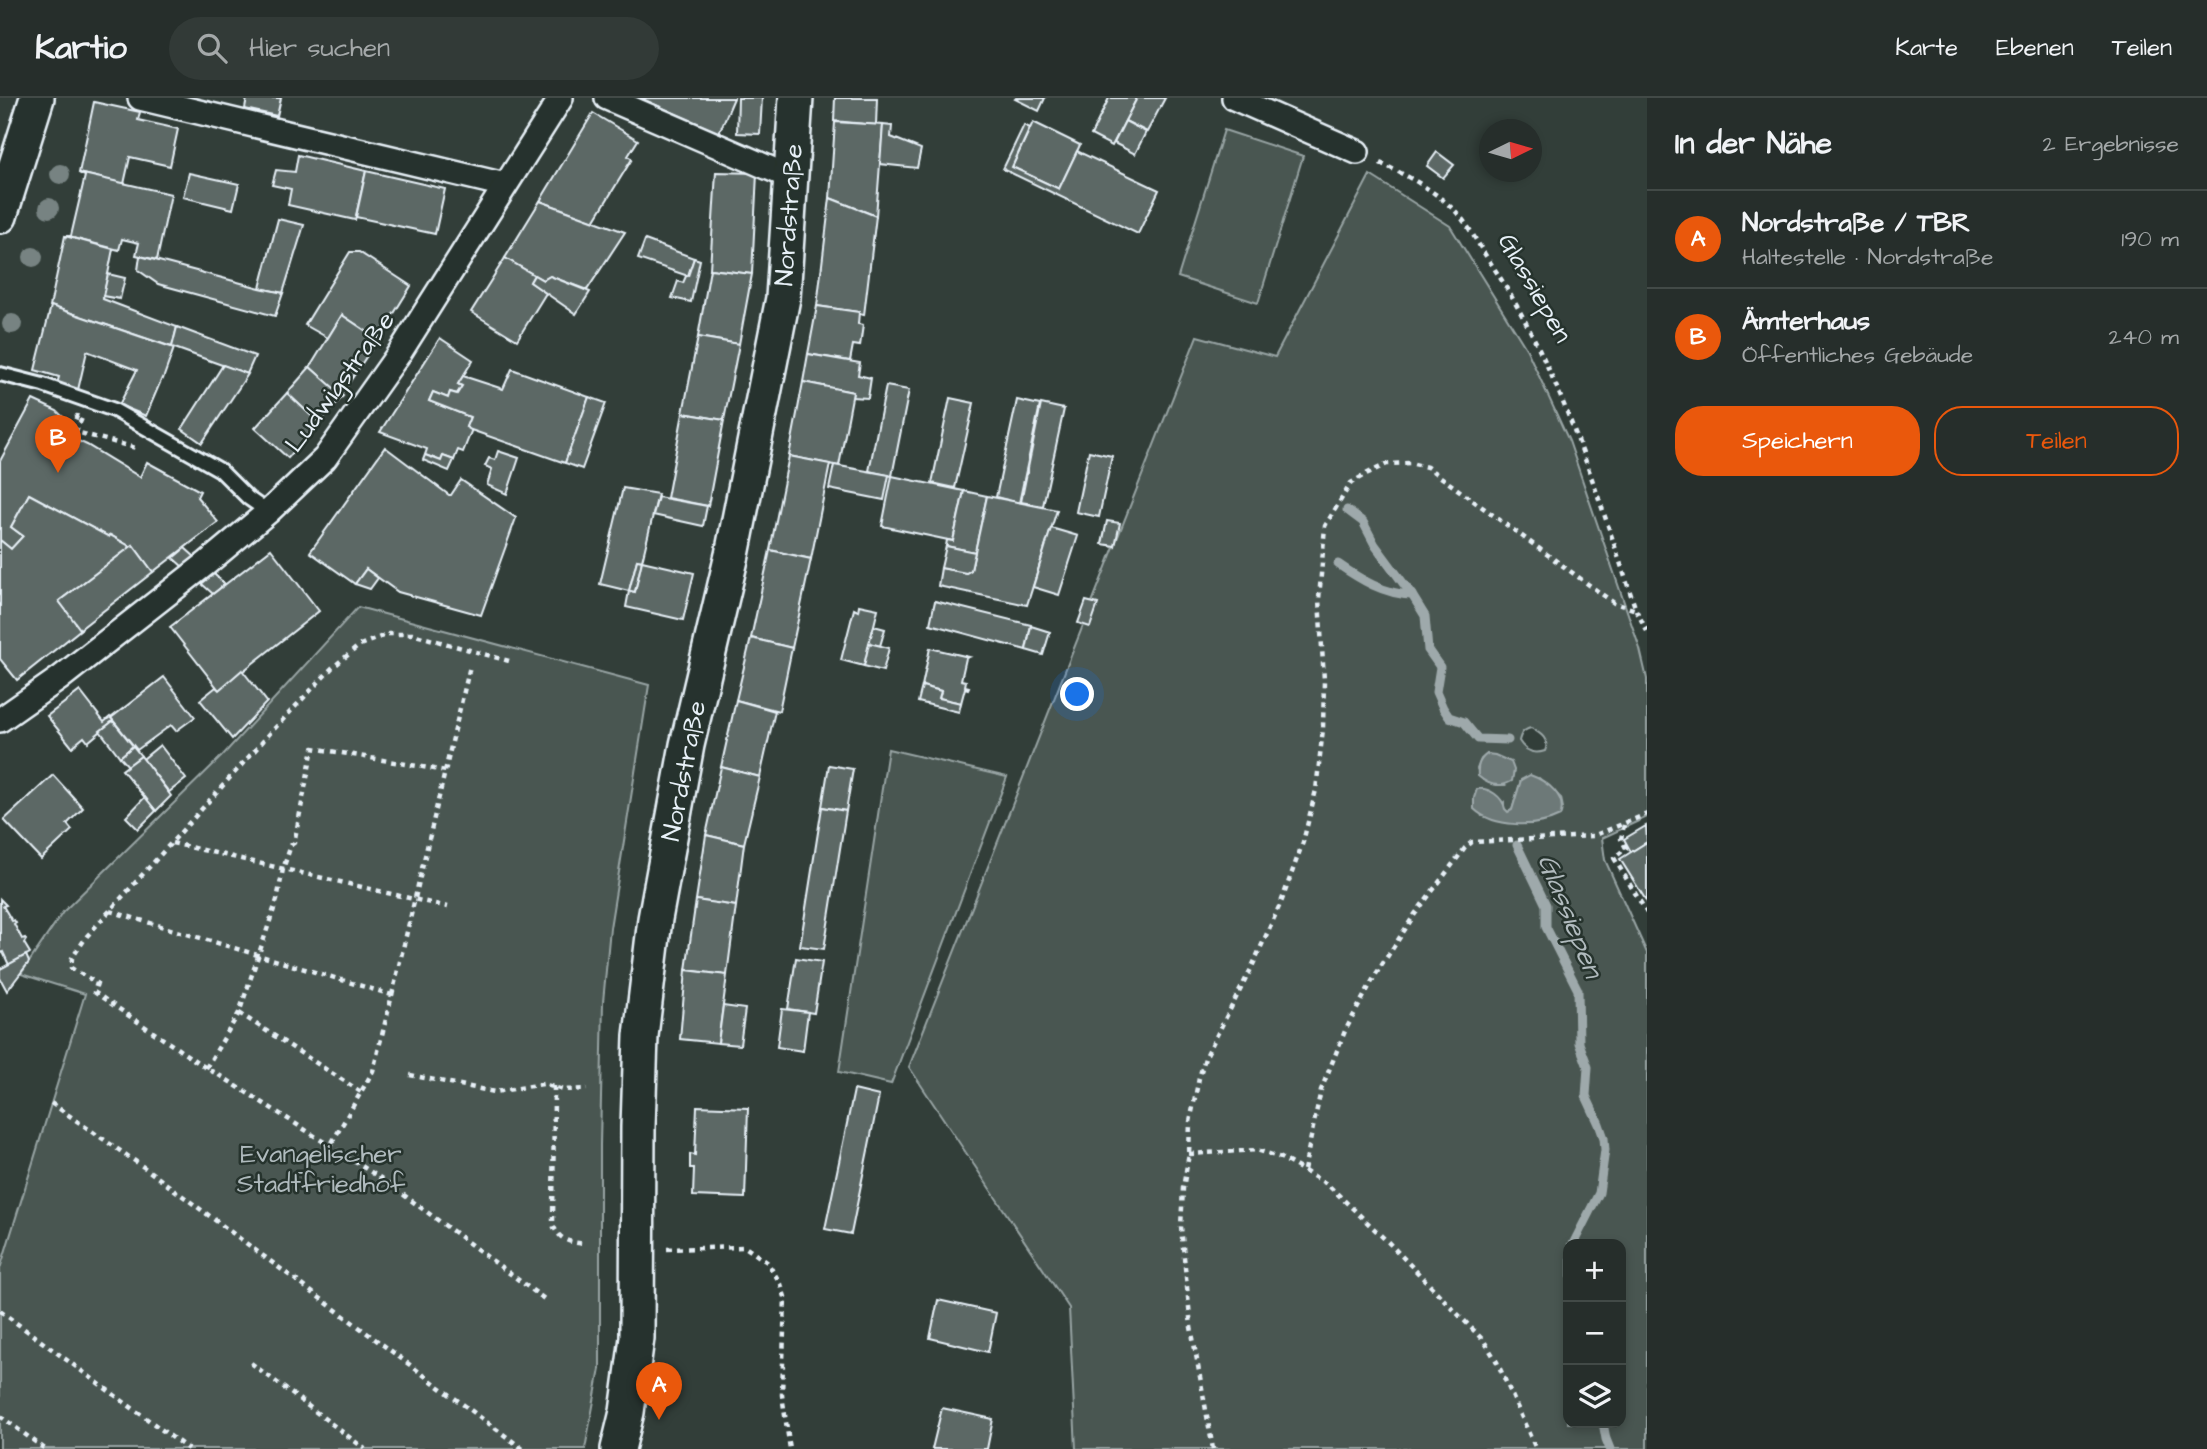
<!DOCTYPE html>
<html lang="de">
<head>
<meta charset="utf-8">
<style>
  body { margin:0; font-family:"Architects Daughter",sans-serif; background:#323a37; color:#f1f3f6 }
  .controls { position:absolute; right:21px; bottom:21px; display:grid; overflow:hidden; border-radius:14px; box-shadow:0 4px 10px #0003 }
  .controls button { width:63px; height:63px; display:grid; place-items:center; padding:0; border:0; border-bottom:2px solid #424a47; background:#262e2b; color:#f1f3f6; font:35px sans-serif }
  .compass { position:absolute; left:1479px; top:21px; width:63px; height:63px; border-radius:50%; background:#262e2b; box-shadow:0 4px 10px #0003; rotate:85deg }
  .you { position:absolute; left:1078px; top:597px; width:24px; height:24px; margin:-18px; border:5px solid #fff; border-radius:50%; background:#1a73e8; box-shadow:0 0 0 10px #1a73e833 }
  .badge { display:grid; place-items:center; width:46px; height:46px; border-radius:50%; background:#ea580c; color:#fff; font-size:23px; font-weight:700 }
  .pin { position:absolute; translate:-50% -58px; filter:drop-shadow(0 2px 4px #0008) }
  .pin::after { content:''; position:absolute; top:37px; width:24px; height:21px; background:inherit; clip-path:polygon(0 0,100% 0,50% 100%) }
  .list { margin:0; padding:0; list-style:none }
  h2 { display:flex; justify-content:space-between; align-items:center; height:91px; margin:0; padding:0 28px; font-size:30px }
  h2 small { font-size:23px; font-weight:400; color:#a4a8a9 }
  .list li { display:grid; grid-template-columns:46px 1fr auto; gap:21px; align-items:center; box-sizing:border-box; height:98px; padding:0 28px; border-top:2px solid #424a47 }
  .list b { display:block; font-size:26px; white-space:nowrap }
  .list p { margin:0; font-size:23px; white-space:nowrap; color:#a4a8a9 }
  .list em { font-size:23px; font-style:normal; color:#a4a8a9 }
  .actions { display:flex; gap:14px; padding:21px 28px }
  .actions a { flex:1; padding:16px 0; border:2px solid #ea580c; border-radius:28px; text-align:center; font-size:24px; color:#ea580c }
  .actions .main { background:#ea580c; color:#fff }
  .icon { flex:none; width:38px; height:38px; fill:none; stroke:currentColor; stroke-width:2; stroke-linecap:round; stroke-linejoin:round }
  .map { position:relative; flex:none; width:1647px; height:1351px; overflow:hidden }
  header { display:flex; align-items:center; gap:42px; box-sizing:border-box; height:98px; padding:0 35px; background:#262e2b; border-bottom:2px solid #424a47 }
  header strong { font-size:33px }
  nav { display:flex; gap:38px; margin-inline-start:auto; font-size:24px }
  .search { width:490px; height:63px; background:#323a37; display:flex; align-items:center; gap:18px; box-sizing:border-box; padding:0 24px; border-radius:38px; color:#a4a8a9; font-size:26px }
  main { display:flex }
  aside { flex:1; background:#262e2b }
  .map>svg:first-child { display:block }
  .green { fill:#495651; stroke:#98a4a4; stroke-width:2; fill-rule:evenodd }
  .water { fill:#6d7978; stroke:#9ea9ab; stroke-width:2 }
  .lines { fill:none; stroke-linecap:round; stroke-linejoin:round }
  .stream { stroke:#9ea9ab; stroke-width:9 }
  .building { fill:#5c6865; stroke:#e8f1f8; stroke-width:2 }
  .lane-casing { stroke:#e8f1f8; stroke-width:18 }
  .street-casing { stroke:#e8f1f8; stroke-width:28 }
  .secondary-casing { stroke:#e8f1f8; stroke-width:38 }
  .path { stroke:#e8f1f8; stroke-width:4.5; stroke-dasharray:5 5; stroke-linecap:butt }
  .lane { stroke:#26332d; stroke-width:12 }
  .street { stroke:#26332d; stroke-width:23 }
  .secondary { stroke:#26332d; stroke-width:33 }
  .tree { fill:#778382 }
  .labels { text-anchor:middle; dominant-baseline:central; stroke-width:5; stroke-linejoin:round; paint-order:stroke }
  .street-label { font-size:26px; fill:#e8f1f8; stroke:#26332d }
  .park-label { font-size:26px; fill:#b0bbbe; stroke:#26332d }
  .water-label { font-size:28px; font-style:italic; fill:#b1bbbe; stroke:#26332d }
</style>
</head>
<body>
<header>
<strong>Kartio</strong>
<div class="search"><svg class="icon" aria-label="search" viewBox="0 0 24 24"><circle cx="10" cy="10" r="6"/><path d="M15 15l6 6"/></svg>Hier suchen</div>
<nav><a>Karte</a><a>Ebenen</a><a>Teilen</a></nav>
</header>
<main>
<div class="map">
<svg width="1647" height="1351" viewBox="0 0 1647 1351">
  <rect width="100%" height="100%" fill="#323e39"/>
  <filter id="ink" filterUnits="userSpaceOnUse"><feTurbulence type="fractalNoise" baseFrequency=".0143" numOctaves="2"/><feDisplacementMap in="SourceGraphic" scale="14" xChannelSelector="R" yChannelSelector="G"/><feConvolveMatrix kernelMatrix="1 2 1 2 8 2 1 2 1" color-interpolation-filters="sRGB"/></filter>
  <g filter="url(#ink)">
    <!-- green -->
    <g class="green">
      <polygon points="1224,32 1303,58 1258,205 1178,179"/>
      <path d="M1370,77l80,51 77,124 42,91 71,208 7,30v138l-45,21 3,22 42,93v496h-571l-7,-141 -160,-241 288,-731 78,21zM1531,630c10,6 19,11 14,23 -12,4 -20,0 -26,-10 2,-8 4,-11 12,-13zM1487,656l18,31h-9l-13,-5 -6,-11 4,-10zM1539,680l22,20 2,10 -82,8 23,-14v7l4,3 4,-2 9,-30zM1568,1146h53v179h-53z"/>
      <polygon points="358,509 649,587 610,830 603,904 600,1047 600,1271 585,1351 0,1351 0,1171 85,896 21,876 63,814 222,658"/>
      <polygon points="888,651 1007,679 891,986 839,974"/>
    </g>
    <!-- water -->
    <g class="water">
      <path d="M1487,656l8,1 16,7 3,8 -2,11c-12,7 -24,4 -34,-5 -1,-10 1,-16 9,-22z"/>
      <path d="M1530,677c17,6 38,22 30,41 -24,12 -66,12 -86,-7v-11l3,-9c12,-2 26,8 28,20l3,3 4,-2 9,-30z"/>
    </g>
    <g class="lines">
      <!-- stream -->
      <g class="stream">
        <polyline points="1347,412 1363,424 1375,447 1412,497 1425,518 1428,552 1440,569 1436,594 1443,610 1449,619 1464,624 1478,641 1508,642"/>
        <path d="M1338,466c23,16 46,30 74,31"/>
        <polyline points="1517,747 1546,807 1546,829 1578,892 1579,945 1588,969 1586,998 1599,1026 1604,1040 1605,1052 1599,1095 1573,1146"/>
        <polyline points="1603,1325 1606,1341 1610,1351"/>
      </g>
    </g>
    <!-- building -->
    <g class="building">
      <polygon points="247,0 281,0 277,18 245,11"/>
      <polygon points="640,0 734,0 719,35"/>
      <polygon points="738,0 762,0 760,36 737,35"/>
      <polygon points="835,0 877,0 876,27 834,23"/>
      <polygon points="1016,0 1045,0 1039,13 1015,1"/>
      <polygon points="1109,0 1137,0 1112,48 1091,37"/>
      <polygon points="1137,0 1165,0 1147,34 1125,23"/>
      <polygon points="94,4 140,14 138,22 178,31 170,68 130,59 124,86 79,75"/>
      <polygon points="593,15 638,42 628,58 632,61 594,123 540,103"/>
      <polygon points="1125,23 1146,34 1135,56 1114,45"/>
      <polygon points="835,24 883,27 876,118 830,100"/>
      <polygon points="1033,24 1080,47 1059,91 1012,69"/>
      <polygon points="883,27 892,28 891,39 921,51 917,70 880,66"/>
      <polygon points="1024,27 1030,30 1012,69 1059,91 1077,53 1159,92 1138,136 1003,71"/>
      <polygon points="1437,54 1454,67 1443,80 1427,68"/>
      <polygon points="298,57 366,73 355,122 288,107 291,91 272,87 276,72 295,74"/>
      <polygon points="366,73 445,91 435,136 356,119"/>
      <polygon points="716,74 757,75 752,176 710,171"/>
      <polygon points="79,75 171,96 157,162 136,157 139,145 122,141 119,152 65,138 71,138 85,78"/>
      <polygon points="189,75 239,86 233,111 183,99"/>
      <polygon points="830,100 876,118 864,217 859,216 859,214 817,208"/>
      <polygon points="540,103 625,134 587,192 550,178 543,182 505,160"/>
      <polygon points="278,121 304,127 283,195 260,190"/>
      <polygon points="65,138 113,151 103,201 177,229 172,249 50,208"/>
      <polygon points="645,142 694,160 688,178 638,161"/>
      <polygon points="350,154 359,154 411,188 378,241 342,217 328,240 305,227"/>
      <polygon points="140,158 260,190 283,195 275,218 158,186 138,172"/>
      <polygon points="505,160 534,177 530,184 546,195 517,242 471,214"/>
      <polygon points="694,160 700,162 691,204 672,200 678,183 683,185 686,178 688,178"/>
      <polygon points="710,171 752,176 739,246 698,239"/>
      <polygon points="108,176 125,180 120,201 103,198"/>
      <polygon points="534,177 543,182 550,178 590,194 576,216 530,184"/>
      <polygon points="51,208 174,250 163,281 162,280 146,318 119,307 137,272 87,253 78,292 57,286 59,279 35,272"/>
      <polygon points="817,208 859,214 858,226 863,227 860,248 853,247 850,263 808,256"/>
      <polygon points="342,217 378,241 341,297 310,269"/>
      <polygon points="177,229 255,258 247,276 172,249"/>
      <polygon points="698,239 739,246 724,322 683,315"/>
      <polygon points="440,240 473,262 458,286 462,288 457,296 450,294 448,300 433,294 429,303 470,319 466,329 472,331 463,354 458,352 454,362 443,358 441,363 425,357 427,351 380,334"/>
      <polygon points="808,256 860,265 858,277 871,280 868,300 852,299 853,294 803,284"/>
      <polygon points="223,267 248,276 202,345 182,331"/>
      <polygon points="310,269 343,298 319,325 287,295"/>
      <polygon points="512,271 589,299 565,365 471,332 466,329 470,319 429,303 433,294 448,300 450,294 457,296 462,288 458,286 463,278 503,291"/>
      <polygon points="803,284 853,294 839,368 789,358"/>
      <polygon points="886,288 909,292 892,378 869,373"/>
      <polygon points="287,295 319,325 288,360 255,330"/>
      <polygon points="589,299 606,305 582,371 565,365"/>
      <polygon points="950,300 974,305 955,390 932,385"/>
      <polygon points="33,302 57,313 62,318 54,332 87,347 140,379 147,364 200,393 197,399 218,424 153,474 133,447 131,449 110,437 109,439 29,396 11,429 23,438 11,451 0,442 0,363"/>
      <polygon points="1017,302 1040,307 1019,405 996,399"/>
      <polygon points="1041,306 1064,311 1043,408 1021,404"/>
      <polygon points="683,315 724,322 708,408 667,400"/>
      <polygon points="385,349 449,397 451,397 461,382 516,420 481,517 398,494 366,471 355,486 310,454"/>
      <polygon points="498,353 519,360 507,396 487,387 492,371 485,368 489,360 495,362"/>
      <polygon points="1089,353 1112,358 1099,419 1076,414"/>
      <polygon points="425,357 441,363 443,358 454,362 449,373 423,362"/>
      <polygon points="789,358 830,366 811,461 770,452"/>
      <polygon points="834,367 889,377 884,402 829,391"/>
      <polygon points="892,378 964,393 953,443 882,428"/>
      <polygon points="623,390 658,396 642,463 637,462 629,493 600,486"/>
      <polygon points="964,393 987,398 975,454 946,448 947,442 953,443"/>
      <polygon points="29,396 109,439 110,437 131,449 59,503 81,531 17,582 0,561 0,442 11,451 23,438 11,429"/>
      <polygon points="987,398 1057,412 1027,507 938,488 941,470 966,475 971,472"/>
      <polygon points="658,399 707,408 703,428 653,417"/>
      <polygon points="1107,423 1120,425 1115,448 1102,446"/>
      <polygon points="1051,430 1078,438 1059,497 1033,489"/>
      <polygon points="133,447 153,474 80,531 59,503"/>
      <polygon points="946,448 975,454 971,472 966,475 941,470"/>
      <polygon points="185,450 225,486 213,496 173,460"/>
      <polygon points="271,451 319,513 219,592 170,529"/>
      <polygon points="770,452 811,461 792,550 751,540"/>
      <polygon points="637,462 642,463 635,494 629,493"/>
      <polygon points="642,463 694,475 683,522 626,509 629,493 635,494"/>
      <polygon points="366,471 378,480 370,491 355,486"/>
      <polygon points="935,503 1031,527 1026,552 930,526"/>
      <polygon points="1086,503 1098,506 1090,529 1078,525"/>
      <polygon points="859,507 878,511 864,568 841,562 854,511 858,513"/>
      <polygon points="874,528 885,531 880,548 869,545"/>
      <polygon points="1031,528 1050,534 1043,557 1026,552"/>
      <polygon points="751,540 792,550 779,613 736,602"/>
      <polygon points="869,545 889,550 883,573 864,568"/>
      <polygon points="930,550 969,559 966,560 961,582 966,583 965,588 969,589 968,591 965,590 961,605 939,600 941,593 922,588"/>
      <polygon points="242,572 267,604 232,641 200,602 216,589 219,592"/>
      <polygon points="164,579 195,619 176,633 171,627 137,652 111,620"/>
      <polygon points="922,588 941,593 939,600 961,605 959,614 918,604"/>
      <polygon points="80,593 104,624 110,619 113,623 88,644 84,639 72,649 47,618"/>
      <polygon points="736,602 775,613 760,679 721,669"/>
      <polygon points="113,623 133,648 120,659 100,633"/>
      <polygon points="160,647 186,681 169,694 143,661"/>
      <polygon points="133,648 141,658 128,668 120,659"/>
      <polygon points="141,658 171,698 156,713 122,672"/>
      <polygon points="829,667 853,671 846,713 822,709"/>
      <polygon points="721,669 760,679 744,746 706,737"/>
      <polygon points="53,677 83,710 67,726 72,732 41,761 4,722"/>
      <polygon points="145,699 156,713 138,731 126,719"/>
      <polygon points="822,709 846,713 824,851 800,848"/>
      <polygon points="1646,728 1647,744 1631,754 1624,741"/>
      <polygon points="706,737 744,746 736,808 696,802"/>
      <polygon points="1647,744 1647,804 1620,761"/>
      <polygon points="0,801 6,807 3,808 12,823 14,822 16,825 14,826 22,841 25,840 26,842 24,845 30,855 9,867 3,854 0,856"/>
      <polygon points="696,802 736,808 727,877 686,872"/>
      <polygon points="26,857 29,864 7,893 0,880 0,871"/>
      <polygon points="796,860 822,864 814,915 788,911"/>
      <polygon points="686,872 727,877 718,945 680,941"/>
      <polygon points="723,908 745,911 740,947 718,945"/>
      <polygon points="782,911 808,914 803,953 777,949"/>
      <polygon points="854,992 879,998 851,1136 825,1131"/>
      <polygon points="697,1008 748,1010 745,1100 693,1098 694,1070 690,1070 690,1056 695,1057"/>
      <polygon points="938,1202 996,1215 988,1254 930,1240"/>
      <polygon points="942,1310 993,1321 987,1351 932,1351"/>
    </g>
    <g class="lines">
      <!-- lane casing -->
      <g class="lane-casing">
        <polyline id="lane" points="0,276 43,287 114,312 220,372 248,400 268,414"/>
      </g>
      <!-- street casing -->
      <g class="street-casing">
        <g id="street">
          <polyline points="140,0 505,87"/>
          <polyline points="607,0 792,80"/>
          <polyline points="1234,0 1357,54"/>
          <polyline points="0,622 60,580 207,465 268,414 325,360 400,254 561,0"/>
        </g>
      </g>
      <!-- secondary casing -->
      <g class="secondary-casing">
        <g id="secondary">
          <polyline points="0,118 37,0"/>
          <polyline points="618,1351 627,1314 637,1240 638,1029 641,938 655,821 687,647 732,457 783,200 796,0"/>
        </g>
      </g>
      <!-- path -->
      <g class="path">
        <path d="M1380,65c26,12 51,25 72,45 14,12 24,33 34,48 73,107 109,232 150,354l11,21"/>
        <polyline points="58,325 63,329 68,318"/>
        <polyline points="63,329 71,332 77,318 82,320 76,334 136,350"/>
        <polyline points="509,563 412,536 388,536 360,547 332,570 274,631 87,838 72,860 71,870 97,885 94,894 206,970 224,980 385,1083 547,1203"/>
        <polyline points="1624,727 1621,741 1626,750 1614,760 1647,815"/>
        <polyline points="172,745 448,809"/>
        <polyline points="110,813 392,897 373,973 330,1048"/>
        <polyline points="392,897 470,568"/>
        <polyline points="239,915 361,994"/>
        <polyline points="206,970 239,915 277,802 283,771 291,747 294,745 313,650 446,673"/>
        <polyline points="410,977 495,994 543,986 563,992 587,991"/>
        <path d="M554,988l-1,139c7,16 16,17 32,19"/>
        <polyline points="51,1005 145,1070 523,1351"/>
        <polyline points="1189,1056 1257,1052 1281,1060 1327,1086 1389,1145 1484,1243 1497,1264 1536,1351"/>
        <polyline points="1304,1072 1321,992 1345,933 1376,876 1415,816 1465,750 1472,744 1593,738 1647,716"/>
        <polyline points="667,1151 745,1149 767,1164 781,1186 785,1199 782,1297 790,1351"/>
        <polyline points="0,1213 188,1351"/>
        <polyline points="251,1265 365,1351"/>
        <polyline points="0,1318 45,1351"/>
        <polyline points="1213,1351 1191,1229 1181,1129 1183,1090 1189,1056 1190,1024 1199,980 1205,960 1251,871 1282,802 1303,744 1316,692 1323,631 1324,582 1319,501 1325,428 1351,385 1366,376 1387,366 1410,365 1427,369 1614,505 1636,512"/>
      </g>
      <!-- lane -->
      <use href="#lane" class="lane"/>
      <!-- street -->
      <use href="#street" class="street"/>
      <!-- secondary -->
      <use href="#secondary" class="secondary"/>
    </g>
    <!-- trees -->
    <g class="tree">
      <circle cx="60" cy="76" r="10"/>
      <circle cx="49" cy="110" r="10"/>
      <circle cx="33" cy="159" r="10"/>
      <circle cx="12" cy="226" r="10"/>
    </g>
  </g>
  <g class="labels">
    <!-- street labels -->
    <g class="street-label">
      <text transform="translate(789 117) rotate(-86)">Nordstraße</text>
      <text transform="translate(1535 190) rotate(60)">Glassiepen</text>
      <text transform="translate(340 284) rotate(-54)">Ludwigstraße</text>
      <text transform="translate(684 673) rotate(-79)">Nordstraße</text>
    </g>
    <!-- park labels -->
    <g class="park-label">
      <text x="321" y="1056">Evangelischer<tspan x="321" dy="30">Stadtfriedhof</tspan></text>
    </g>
    <!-- water labels -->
    <g class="water-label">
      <text transform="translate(1570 818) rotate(68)">Glassiepen</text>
    </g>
  </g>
</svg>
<div class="controls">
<button>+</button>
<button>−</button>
<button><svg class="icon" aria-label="layers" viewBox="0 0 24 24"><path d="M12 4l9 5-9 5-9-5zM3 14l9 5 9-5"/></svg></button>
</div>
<svg class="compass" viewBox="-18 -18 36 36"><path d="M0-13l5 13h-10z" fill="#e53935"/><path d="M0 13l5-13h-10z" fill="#a4a8a9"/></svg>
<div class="you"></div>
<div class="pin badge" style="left:659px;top:1322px">A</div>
<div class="pin badge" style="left:58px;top:375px">B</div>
</div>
<aside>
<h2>In der Nähe<small>2 Ergebnisse</small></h2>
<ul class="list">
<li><span class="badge">A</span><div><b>Nordstraße / TBR</b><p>Haltestelle · Nordstraße</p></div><em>190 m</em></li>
<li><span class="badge">B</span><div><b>Ämterhaus</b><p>Öffentliches Gebäude</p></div><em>240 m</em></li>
</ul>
<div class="actions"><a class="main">Speichern</a><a>Teilen</a></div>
</aside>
</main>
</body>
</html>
